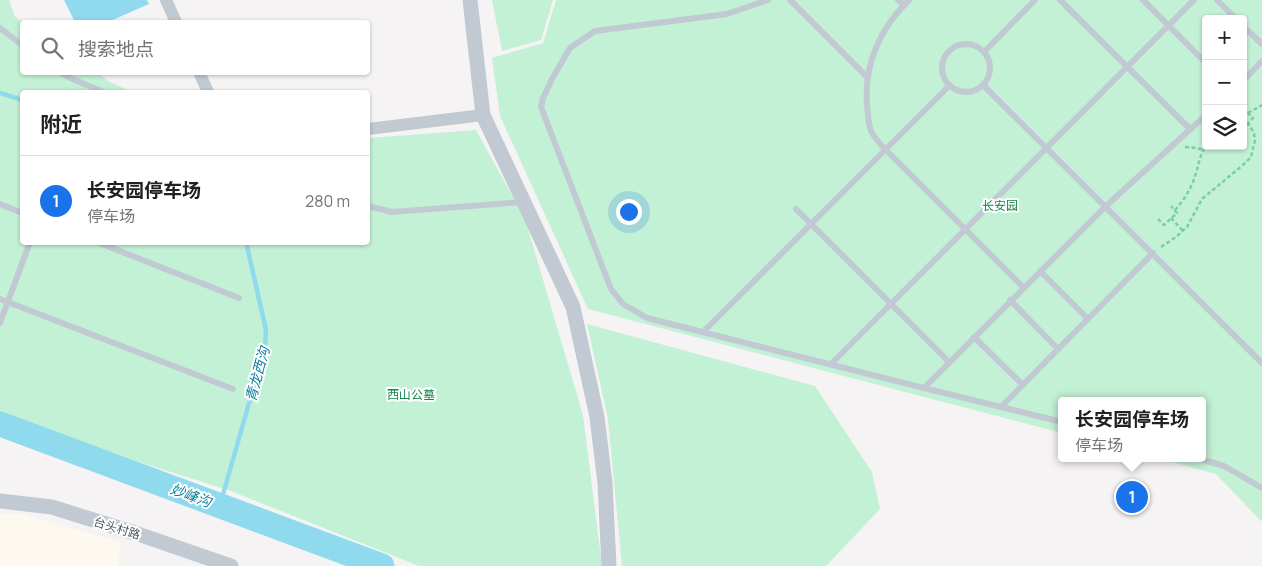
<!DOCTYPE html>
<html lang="zh">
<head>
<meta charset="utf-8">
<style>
  body { margin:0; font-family:Manrope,"Noto Sans SC",sans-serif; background:#f2f2f2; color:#202124 }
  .controls { position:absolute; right:15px; top:15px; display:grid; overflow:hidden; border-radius:5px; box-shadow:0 1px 4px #0004 }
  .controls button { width:45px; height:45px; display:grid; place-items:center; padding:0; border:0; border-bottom:1px solid #e0e0e0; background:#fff; color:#202124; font:25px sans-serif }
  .you { position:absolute; left:628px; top:211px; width:18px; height:18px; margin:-12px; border:4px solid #fff; border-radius:50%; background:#1a73e8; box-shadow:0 0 0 8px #1a73e833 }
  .badge { display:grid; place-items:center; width:32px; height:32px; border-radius:50%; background:#1a73e8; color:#fff; font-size:16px; font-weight:700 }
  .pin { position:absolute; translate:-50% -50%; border:2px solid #fff; box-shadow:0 1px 5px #0006 }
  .popup { position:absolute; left:1058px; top:397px; width:148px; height:65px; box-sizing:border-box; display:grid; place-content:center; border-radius:5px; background:#fff; filter:drop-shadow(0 1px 4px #0005); font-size:16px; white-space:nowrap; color:#757577 }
  .popup b { font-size:19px; color:#202124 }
  .popup::after { content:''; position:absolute; left:50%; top:100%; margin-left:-10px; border:10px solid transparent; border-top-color:#fff }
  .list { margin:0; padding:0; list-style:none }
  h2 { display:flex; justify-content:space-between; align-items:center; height:65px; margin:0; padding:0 20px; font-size:21px }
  h2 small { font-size:16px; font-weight:400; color:#757577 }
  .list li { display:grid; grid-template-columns:32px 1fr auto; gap:15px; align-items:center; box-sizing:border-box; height:90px; padding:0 20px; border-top:1px solid #e0e0e0 }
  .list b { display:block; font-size:19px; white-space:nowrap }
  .list p { margin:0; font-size:16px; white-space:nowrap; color:#757577 }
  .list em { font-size:16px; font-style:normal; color:#757577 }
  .icon { flex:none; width:28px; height:28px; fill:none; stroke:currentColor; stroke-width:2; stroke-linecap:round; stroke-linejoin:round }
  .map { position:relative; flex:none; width:1262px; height:566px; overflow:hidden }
  .search { position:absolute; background:#fff; box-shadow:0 1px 4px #0004; left:20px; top:20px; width:350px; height:55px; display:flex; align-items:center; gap:12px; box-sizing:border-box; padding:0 18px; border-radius:5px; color:#757577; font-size:19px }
  .panel { position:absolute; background:#fff; box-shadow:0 1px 4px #0004; left:20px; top:90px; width:350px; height:155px; border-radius:5px }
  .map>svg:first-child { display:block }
  .commercial { fill:#fdf9ef }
  .green { fill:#c3f1d5; fill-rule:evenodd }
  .water { fill:#90daee }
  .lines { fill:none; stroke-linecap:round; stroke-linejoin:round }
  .stream { stroke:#90daee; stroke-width:4.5 }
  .river { stroke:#90daee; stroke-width:25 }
  .path { stroke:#7ad0a6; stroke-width:2.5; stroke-dasharray:4 2.5; stroke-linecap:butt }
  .service { stroke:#c1cad2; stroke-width:6 }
  .minor { stroke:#c1cad2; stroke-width:12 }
  .tertiary { stroke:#c1cad2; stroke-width:15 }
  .labels { text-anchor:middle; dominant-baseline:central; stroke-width:4; stroke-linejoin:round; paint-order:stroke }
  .park-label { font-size:12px; fill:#17864f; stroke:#fff }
  .street-label { font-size:12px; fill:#4a5661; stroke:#fff }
  .water-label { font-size:14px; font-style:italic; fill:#0c7c9b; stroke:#fff }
</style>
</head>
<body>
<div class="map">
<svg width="1262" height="566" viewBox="0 0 1262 566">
  <rect width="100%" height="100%" fill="#f5f3f3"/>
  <!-- commercial -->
  <polygon class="commercial" points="21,514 120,542 118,566 0,566 0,515"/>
  <!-- green -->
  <g class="green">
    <polygon points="0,0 9,0 15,17 24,22 22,22 22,72 97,73 110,82 132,92 22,92 22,242 368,242 368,138 476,130 525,219 583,415 602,566 419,566 231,491 0,418"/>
    <polygon points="492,0 553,0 541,40 502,51"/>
    <path d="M556,0h706v522l-46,-48 -58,-16h44v-57h-140v32l-474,-124 -88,-193 -8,-58 51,-15zM1206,19h37v127h-37z"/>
    <polygon points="587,324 815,386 872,472 880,509 826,566 622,566 608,419"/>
  </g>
  <!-- water -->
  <polygon class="water" points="64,0 147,0 149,4 108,22 75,22"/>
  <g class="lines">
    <!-- stream -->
    <g class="stream">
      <polyline points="0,93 22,100"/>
      <polyline points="220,505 265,347 266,330 246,242"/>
    </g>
    <!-- river -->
    <polyline class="river" points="0,424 382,566"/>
    <!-- path -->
    <g class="path">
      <polyline points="1243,108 1253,118 1243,128"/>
      <polyline points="1248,113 1262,105"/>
      <polyline points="1185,147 1196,148 1204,150"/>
      <path d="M1175,210c9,-10 16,-21 20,-34 4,-11 4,-20 11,-30"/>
      <polyline points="1171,218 1183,231"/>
      <polyline points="1158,219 1164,225 1177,213 1171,206"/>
      <polyline points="1161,247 1176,237 1187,227 1202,199 1243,165 1251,157 1255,140 1254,133 1248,123"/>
    </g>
    <!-- service -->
    <g class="service">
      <polyline points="768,0 727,14 595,31 570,48 552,79 543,98 541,107 611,289 623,304 647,318 924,388"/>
      <polyline points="790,0 867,77"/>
      <polyline points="898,0 904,5"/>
      <path d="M909,0c-29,28 -45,64 -42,105 1,8 1,18 4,26 4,8 9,13 15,19l137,137"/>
      <polyline points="1060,0 1190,129"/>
      <polyline points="1143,0 1206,63"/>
      <polyline points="1217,0 1236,19"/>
      <polyline points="1243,26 1262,44"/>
      <polyline points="0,28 22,45"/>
      <circle cx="966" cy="68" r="24"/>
      <polyline points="984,52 1035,0"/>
      <polyline points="60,72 66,76 103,92"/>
      <polyline points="1243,81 1262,61"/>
      <polyline points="983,85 1262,363"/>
      <polyline points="0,204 22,213"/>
      <polyline points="368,206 392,212 522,202"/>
      <polyline points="796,209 949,362"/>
      <polyline points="97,242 239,298"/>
      <polyline points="1040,271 1088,319"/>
      <polyline points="0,299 233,389"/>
      <polyline points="1010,300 1058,349"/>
      <polyline points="0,323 30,242"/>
      <polyline points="703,332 950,85"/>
      <polyline points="974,337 1023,385"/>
      <polyline points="831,364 1194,0"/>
      <polyline points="1001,407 1153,253"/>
      <polyline points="1062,422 924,388 1106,206 1206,115"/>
      <polyline points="1197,458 1224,466 1262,488"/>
    </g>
    <!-- minor -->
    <g class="minor">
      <polyline points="166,0 176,22"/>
      <polyline points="199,72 208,92"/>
      <polyline points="368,129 483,115"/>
    </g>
    <!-- tertiary -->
    <g class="tertiary">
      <polyline points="470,0 483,115 573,307 597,417 605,483 609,566"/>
      <polyline points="0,501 52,507 141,535 231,566"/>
    </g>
  </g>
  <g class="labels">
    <!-- park labels -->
    <g class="park-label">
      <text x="1000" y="205">长安园</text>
      <text x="411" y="394">西山公墓</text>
    </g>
    <!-- street labels -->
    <g class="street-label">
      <text transform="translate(117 528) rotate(17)">台头村路</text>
    </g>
    <!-- water labels -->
    <g class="water-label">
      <text transform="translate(257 374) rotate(-75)">青龙西沟</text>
      <text transform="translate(191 495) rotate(20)">妙峰沟</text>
    </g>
  </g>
</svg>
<div class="controls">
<button>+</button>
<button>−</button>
<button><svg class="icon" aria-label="layers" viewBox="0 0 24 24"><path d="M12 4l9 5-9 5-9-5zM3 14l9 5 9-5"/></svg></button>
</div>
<div class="you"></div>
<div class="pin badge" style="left:1132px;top:497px">1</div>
<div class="popup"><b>长安园停车场</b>停车场</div>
<div class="search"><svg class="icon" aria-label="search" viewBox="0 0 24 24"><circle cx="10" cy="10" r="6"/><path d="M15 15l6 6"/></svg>搜索地点</div>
<section class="panel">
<h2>附近<small></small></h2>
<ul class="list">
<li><span class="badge">1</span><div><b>长安园停车场</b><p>停车场</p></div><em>280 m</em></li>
</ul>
</section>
</div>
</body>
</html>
